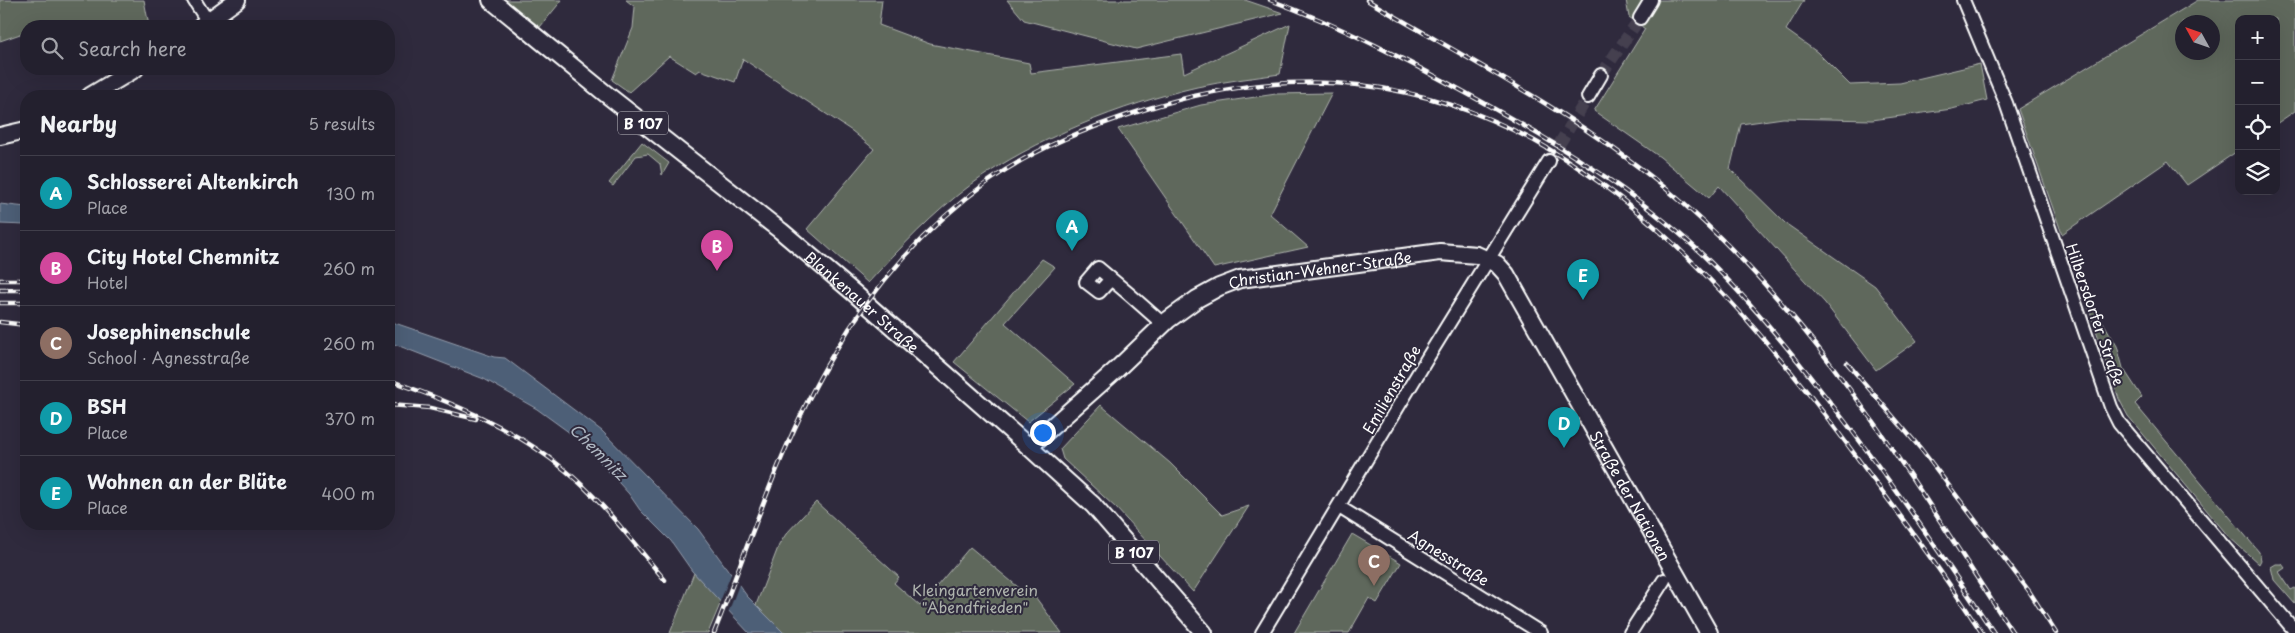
<!DOCTYPE html>
<html lang="en">
<head>
<meta charset="utf-8">
<style>
  body { margin:0; font-family:"Playpen Sans",sans-serif; background:#2b2836; color:#f1f3f6 }
  .controls { position:absolute; right:15px; top:15px; display:grid; overflow:hidden; border-radius:10px; box-shadow:0 5px 20px #0002 }
  .controls button { width:45px; height:45px; display:grid; place-items:center; padding:0; border:0; border-bottom:1px solid #403e4a; background:#23202e; color:#f1f3f6; font:25px sans-serif }
  .compass { position:absolute; left:2175px; top:15px; width:45px; height:45px; border-radius:50%; background:#23202e; box-shadow:0 5px 20px #0002; rotate:310deg }
  .you { position:absolute; left:1042px; top:432px; width:18px; height:18px; margin:-12px; border:4px solid #fff; border-radius:50%; background:#1a73e8; box-shadow:0 0 0 8px #1a73e833 }
  .badge { display:grid; place-items:center; width:32px; height:32px; border-radius:50%; background:#ea580c; color:#fff; font-size:16px; font-weight:700 }
  .pin { position:absolute; translate:-50% -41px; filter:drop-shadow(0 1px 2px #0008) }
  .pin::after { content:''; position:absolute; top:26px; width:18px; height:15px; background:inherit; clip-path:polygon(0 0,100% 0,50% 100%) }
  .list { margin:0; padding:0; list-style:none }
  h2 { display:flex; justify-content:space-between; align-items:center; height:65px; margin:0; padding:0 20px; font-size:21px }
  h2 small { font-size:16px; font-weight:400; color:#a3a3aa }
  .list li { display:grid; grid-template-columns:32px 1fr auto; gap:15px; align-items:center; box-sizing:border-box; height:75px; padding:0 20px; border-top:1px solid #403e4a }
  .list b { display:block; font-size:19px; white-space:nowrap }
  .list p { margin:0; font-size:16px; white-space:nowrap; color:#a3a3aa }
  .list em { font-size:16px; font-style:normal; color:#a3a3aa }
  .icon { flex:none; width:28px; height:28px; fill:none; stroke:currentColor; stroke-width:2; stroke-linecap:round; stroke-linejoin:round }
  .map { position:relative; flex:none; width:2295px; height:633px; overflow:hidden }
  .search { position:absolute; background:#23202e; box-shadow:0 5px 20px #0002; left:20px; top:20px; width:375px; height:55px; display:flex; align-items:center; gap:12px; box-sizing:border-box; padding:0 18px; border-radius:20px; color:#a3a3aa; font-size:19px }
  .panel { position:absolute; background:#23202e; box-shadow:0 5px 20px #0002; left:20px; top:90px; width:375px; height:440px; border-radius:20px }
  .map>svg:first-child { display:block }
  .green { fill:#5f685c; stroke:#afb4ae; fill-rule:evenodd }
  .water { fill:#4d5e77; stroke:#949ead }
  .pier { fill:#2f2a3d }
  .lines { fill:none; stroke-linecap:round; stroke-linejoin:round }
  .minor-tunnel { stroke:#443f50; stroke-width:12; stroke-dasharray:12 6; stroke-linecap:butt }
  .minor-casing { stroke:#fff; stroke-width:16 }
  .major-casing { stroke:#fff; stroke-width:20 }
  .minor { stroke:#2f2a3d; stroke-width:12 }
  .major { stroke:#2f2a3d; stroke-width:16 }
  .rail-casing { stroke:#fff; stroke-width:4.5 }
  .rail { stroke:#2f2a3d; stroke-width:2.5; stroke-dasharray:8; stroke-linecap:butt }
  .labels { text-anchor:middle; dominant-baseline:central; stroke-width:4; stroke-linejoin:round; paint-order:stroke }
  .shield { fill:#2f2a3d; stroke:#c1bfc5; stroke-width:1 }
  .shield-label { font-size:14px; font-weight:bold; fill:#fff }
  .street-label { font-size:15px; fill:#fff; stroke:#2f2a3d }
  .park-label { font-size:15px; fill:#afb4ae; stroke:#2f2a3d }
  .water-label { font-size:16px; font-style:italic; fill:#afb7c2; stroke:#2f2a3d }
</style>
</head>
<body>
<div class="map">
<svg width="2295" height="633" viewBox="0 0 2295 633">
  <rect width="100%" height="100%" fill="#2f2a3d"/>
  <filter id="ink" filterUnits="userSpaceOnUse"><feTurbulence type="fractalNoise" baseFrequency=".02" numOctaves="2"/><feDisplacementMap in="SourceGraphic" scale="10" xChannelSelector="R" yChannelSelector="G"/><feConvolveMatrix kernelMatrix="1 2 1 2 8 2 1 2 1" color-interpolation-filters="sRGB"/></filter>
  <g filter="url(#ink)">
    <!-- green -->
    <g class="green">
      <path d="M0,0h144l5,26h-75l-1,-3c-17,0 -31,3 -47,3v6l-26,9z"/>
      <polygon points="504,0 562,0 540,27"/>
      <path d="M626,0h256l-3,25 51,19 99,19 2,10 150,-19 3,19 106,-49 -10,50c-28,4 -55,7 -83,13 -74,17 -163,52 -225,97 -38,28 -72,64 -104,99l-61,-54 67,-80 -22,-18 -109,-72 -8,23 -35,-12 -4,3 -27,-17 -40,36 -17,-12 21,-52 2,-21z"/>
      <polygon points="1007,0 1245,0 1283,13 1136,49 1024,20"/>
      <polygon points="1626,0 1804,0 1786,30 1817,52 1850,85 1900,83 1980,64 1987,100 1952,109 1872,120 1783,118 1741,124 1730,169 1785,223 1875,286 1917,341 1876,370 1825,303 1719,186 1709,198 1660,157 1594,111 1645,29 1629,17"/>
      <path d="M2198,0h97v111l-19,13v-105h-37v131l-52,35 -19,-24 -106,73 -44,-125zM2182,22h30v30h-30z"/>
      <polygon points="1332,93 1270,214 1308,247 1214,268 1118,129 1201,105 1276,94"/>
      <polygon points="642,142 669,163 662,175 660,164 648,154 636,156 613,186 609,183"/>
      <polygon points="1042,259 1055,267 1005,323 1075,384 1028,422 954,362"/>
      <polygon points="2086,300 2090,300 2117,346 2123,368 2142,397 2135,404 2259,552 2261,560 2259,564 2229,537 2128,416 2119,399"/>
      <polygon points="1101,405 1170,463 1222,515 1249,506 1193,592 1116,508 1063,459 1060,449"/>
      <polygon points="816,502 899,577 894,583 920,606 970,547 1030,597 1036,598 1062,633 784,633 756,605 779,545 786,534"/>
      <polygon points="1352,534 1401,563 1377,603 1369,598 1349,633 1294,633"/>
      <polygon points="2276,564 2282,564 2285,568 2279,572 2291,590 2295,588 2295,604 2274,580 2271,567"/>
      <polygon points="694,573 721,602 708,633 670,633"/>
    </g>
    <!-- water -->
    <g class="water">
      <polygon points="0,204 26,207 26,225 0,224"/>
      <polygon points="389,321 494,357 505,358 602,431 698,529 747,596 784,633 749,633 692,571 671,541 640,510 629,494 581,441 537,409 484,379 389,342"/>
    </g>
    <!-- pier -->
    <polygon class="pier" points="732,572 740,582 728,613 719,604"/>
    <g class="lines">
      <!-- minor-tunnel -->
      <g class="minor-tunnel">
        <polyline points="1601,75 1640,18"/>
        <polyline points="1549,161 1588,97"/>
      </g>
      <!-- minor casing -->
      <g class="minor-casing">
        <g id="minor">
          <polyline points="194,0 208,22"/>
          <polyline points="1963,0 2006,103 2111,407 2119,423 2295,631"/>
          <polyline points="1640,18 1651,0"/>
          <polyline points="1588,97 1601,75"/>
          <path d="M1111,279l-12,13 -13,-10 12,-14c22,18 44,37 65,56"/>
          <polyline points="1339,507 1541,633"/>
          <polyline points="1262,633 1428,357 1549,161"/>
          <polyline points="1630,633 1664,580"/>
        </g>
      </g>
      <!-- major casing -->
      <g class="major-casing">
        <g id="major">
          <path id="s1" d="M491,0l115,94 175,137 72,61 176,155 64,58 111,128"/>
          <polyline points="201,26 237,0"/>
          <polyline points="90,96 135,69"/>
          <polyline points="0,136 26,130"/>
          <path id="s2" d="M1029,447l88,-78 51,-49 29,-21 22,-12 21,-8 200,-27 37,3 20,9 9,10 203,359"/>
        </g>
      </g>
      <!-- minor -->
      <use href="#minor" class="minor"/>
      <!-- major -->
      <use href="#major" class="major"/>
      <!-- rail casing -->
      <g class="rail-casing">
        <g id="rail">
          <path d="M1270,0c72,26 138,61 205,98 81,45 159,92 227,156 44,42 83,90 120,138 61,77 117,159 172,241"/>
          <path d="M1367,0c100,59 207,113 297,187 148,122 245,288 349,446"/>
          <polyline points="0,280 26,280"/>
          <polyline points="0,290 26,290"/>
          <polyline points="0,303 26,303"/>
          <polyline points="0,322 26,325"/>
          <polyline points="1847,363 1921,449 2029,591 2056,633"/>
          <path d="M389,380c62,22 124,47 176,90 38,31 68,73 100,110"/>
          <polyline points="389,405 430,408 476,419"/>
          <path d="M714,633c36,-91 69,-196 120,-280 39,-66 92,-127 155,-172 46,-33 101,-54 154,-71 321,-102 525,94 704,334 46,62 93,124 135,189"/>
        </g>
      </g>
      <!-- rail -->
      <use href="#rail" class="rail"/>
    </g>
  </g>
  <g class="labels">
    <!-- shield labels -->
    <g class="shield">
      <rect x="618" y="111.5" width="50" height="23" rx="4"/>
      <rect x="1109" y="540.5" width="50" height="23" rx="4"/>
    </g>
    <g class="shield-label">
      <text x="643" y="123">B 107</text>
      <text x="1134" y="552">B 107</text>
    </g>
    <!-- street labels -->
    <g class="street-label">
      <text stroke="none"><textPath href="#s2" startOffset="352">Christian-Wehner-Straße</textPath></text>
      <text stroke="none"><textPath href="#s1" startOffset="478">Blankenauer Straße</textPath></text>
      <text transform="translate(2096 314) rotate(71)">Hilbersdorfer Straße</text>
      <text transform="translate(1391 389) rotate(-60)">Emilienstraße</text>
      <text stroke="none"><textPath href="#s2" startOffset="800">Straße der Nationen</textPath></text>
      <text transform="translate(1449 557) rotate(32)">Agnesstraße</text>
    </g>
    <!-- park labels -->
    <g class="park-label">
      <text x="975" y="589">Kleingartenverein<tspan x="975" dy="17">"Abendfrieden"</tspan></text>
    </g>
    <!-- water labels -->
    <g class="water-label">
      <text transform="translate(599 451) rotate(45)">Chemnitz</text>
    </g>
  </g>
</svg>
<div class="controls">
<button>+</button>
<button>−</button>
<button><svg class="icon" aria-label="locate" viewBox="0 0 24 24"><circle cx="12" cy="12" r="6"/><path d="M12 2v4M12 18v4M2 12h4M18 12h4"/></svg></button>
<button><svg class="icon" aria-label="layers" viewBox="0 0 24 24"><path d="M12 4l9 5-9 5-9-5zM3 14l9 5 9-5"/></svg></button>
</div>
<svg class="compass" viewBox="-18 -18 36 36"><path d="M0-13l5 13h-10z" fill="#e53935"/><path d="M0 13l5-13h-10z" fill="#a3a3aa"/></svg>
<div class="you"></div>
<div class="pin badge" style="left:1072px;top:251px;background:#0f9aa8">A</div>
<div class="pin badge" style="left:717px;top:271px;background:#d1479c">B</div>
<div class="pin badge" style="left:1374px;top:586px;background:#8d6e63">C</div>
<div class="pin badge" style="left:1564px;top:448px;background:#0f9aa8">D</div>
<div class="pin badge" style="left:1583px;top:300px;background:#0f9aa8">E</div>
<div class="search"><svg class="icon" aria-label="search" viewBox="0 0 24 24"><circle cx="10" cy="10" r="6"/><path d="M15 15l6 6"/></svg>Search here</div>
<section class="panel">
<h2>Nearby<small>5 results</small></h2>
<ul class="list">
<li><span class="badge" style="background:#0f9aa8">A</span><div><b>Schlosserei Altenkirch</b><p>Place</p></div><em>130 m</em></li>
<li><span class="badge" style="background:#d1479c">B</span><div><b>City Hotel Chemnitz</b><p>Hotel</p></div><em>260 m</em></li>
<li><span class="badge" style="background:#8d6e63">C</span><div><b>Josephinenschule</b><p>School · Agnesstraße</p></div><em>260 m</em></li>
<li><span class="badge" style="background:#0f9aa8">D</span><div><b>BSH</b><p>Place</p></div><em>370 m</em></li>
<li><span class="badge" style="background:#0f9aa8">E</span><div><b>Wohnen an der Blüte</b><p>Place</p></div><em>400 m</em></li>
</ul>
</section>
</div>
</body>
</html>
